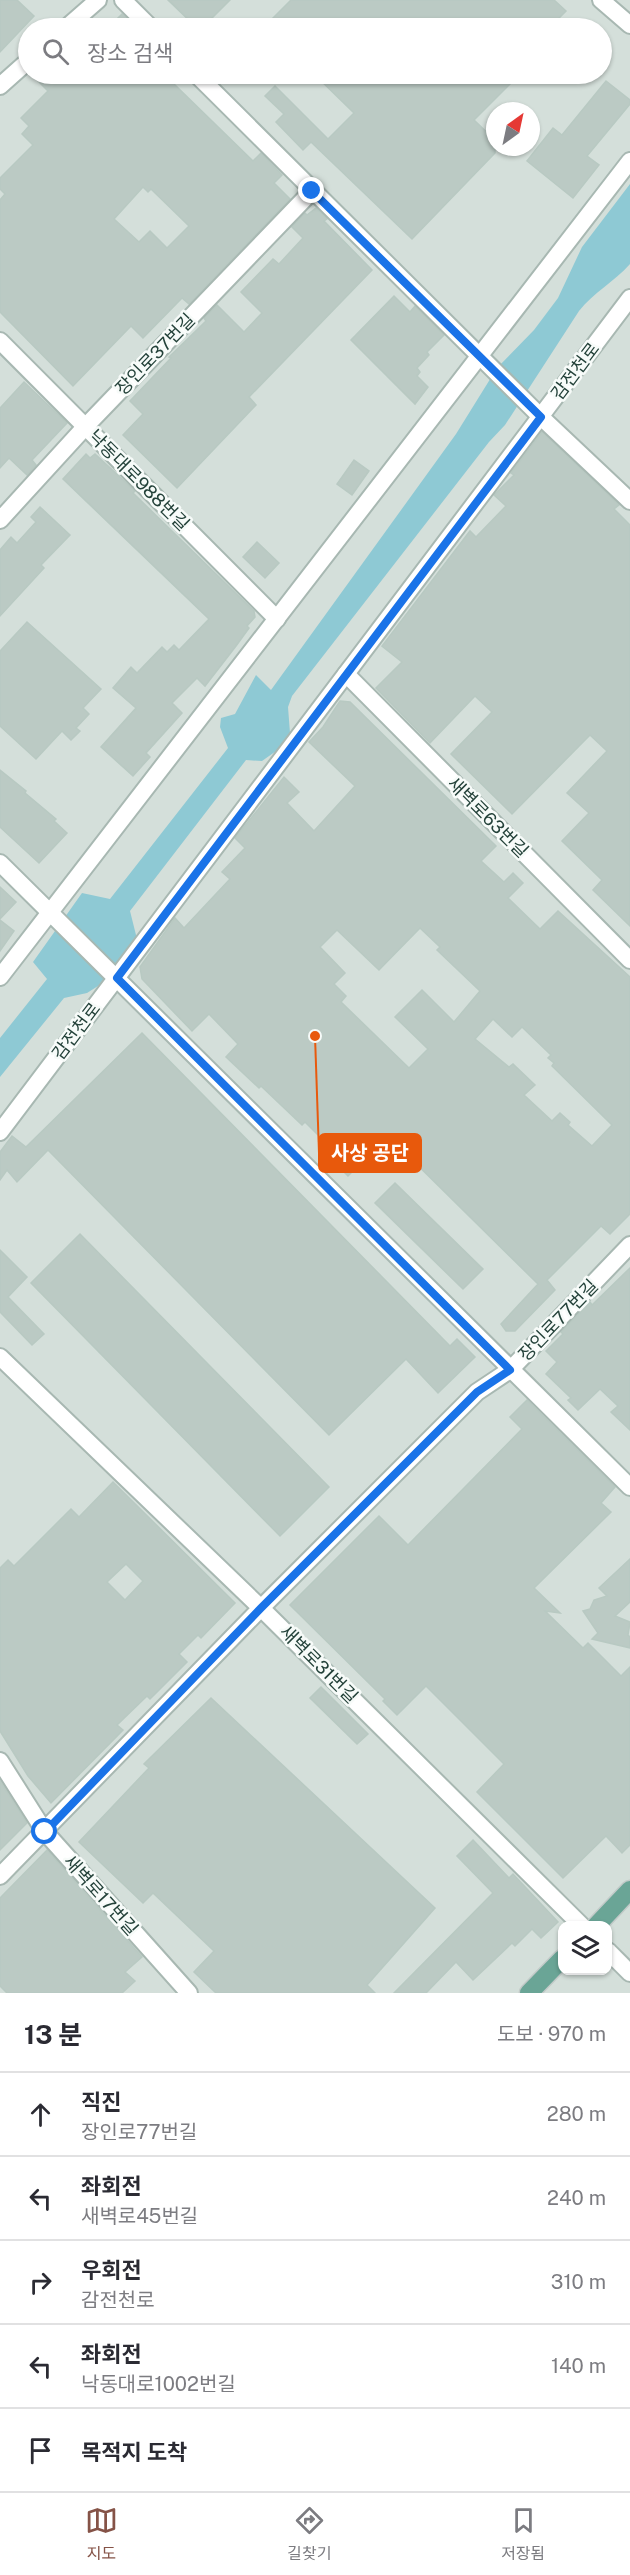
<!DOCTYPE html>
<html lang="ko">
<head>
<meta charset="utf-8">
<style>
  body { margin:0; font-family:"Public Sans","Noto Sans KR",sans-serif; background:#f7f7f7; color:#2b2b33 }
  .controls { position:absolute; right:18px; bottom:18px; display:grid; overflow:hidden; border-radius:12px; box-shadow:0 2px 4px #0004 }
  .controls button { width:54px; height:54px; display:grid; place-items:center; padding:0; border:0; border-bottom:2px solid #e1e1e2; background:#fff; color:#2b2b33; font:30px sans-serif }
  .compass { position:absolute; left:486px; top:102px; width:54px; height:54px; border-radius:50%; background:#fff; box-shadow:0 2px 4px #0004; rotate:33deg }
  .stop { position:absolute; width:18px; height:18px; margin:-14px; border:4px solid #1a73e8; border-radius:50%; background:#fff }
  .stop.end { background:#1a73e8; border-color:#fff; box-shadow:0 2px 6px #0008 }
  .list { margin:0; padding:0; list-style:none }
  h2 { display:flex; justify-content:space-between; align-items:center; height:78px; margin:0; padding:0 24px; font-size:26px }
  h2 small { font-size:20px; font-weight:400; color:#7c7c81 }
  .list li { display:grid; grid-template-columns:39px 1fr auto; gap:18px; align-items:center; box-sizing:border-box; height:84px; padding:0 24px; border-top:2px solid #e1e1e2 }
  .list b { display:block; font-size:22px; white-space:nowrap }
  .list p { margin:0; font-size:20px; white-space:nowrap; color:#7c7c81 }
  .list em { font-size:20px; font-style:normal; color:#7c7c81 }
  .icon { flex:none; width:33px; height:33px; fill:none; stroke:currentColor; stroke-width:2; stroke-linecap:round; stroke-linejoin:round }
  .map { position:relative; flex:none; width:630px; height:1993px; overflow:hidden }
  .search { position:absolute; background:#fff; box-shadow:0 2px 4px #0004; left:18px; right:18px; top:18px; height:66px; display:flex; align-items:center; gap:15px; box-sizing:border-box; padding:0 21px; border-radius:33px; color:#7c7c81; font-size:22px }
  .sheet { height:498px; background:#fff }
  nav { display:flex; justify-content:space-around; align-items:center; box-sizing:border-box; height:84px; border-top:2px solid #e1e1e2; background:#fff; font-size:16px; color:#7c7c81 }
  nav a { display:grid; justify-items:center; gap:3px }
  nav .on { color:#855347 }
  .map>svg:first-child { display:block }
  .built { fill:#d4dfda; fill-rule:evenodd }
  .water { fill:#8ec9d4 }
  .building { fill:#bbcac4; stroke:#b8c9c2; stroke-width:1.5; fill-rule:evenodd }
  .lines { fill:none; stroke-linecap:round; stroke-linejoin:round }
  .minor-casing { stroke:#a8b8b2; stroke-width:20 }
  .major-casing { stroke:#c2cac8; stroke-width:21 }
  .minor { stroke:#fff; stroke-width:16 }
  .major { stroke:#6aa596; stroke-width:18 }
  .route { stroke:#1a73e8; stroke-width:8 }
  .labels { text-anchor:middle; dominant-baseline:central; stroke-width:5; stroke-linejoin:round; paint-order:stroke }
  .street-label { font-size:18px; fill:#24423a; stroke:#f7fbf9 }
  .leader { fill:none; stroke:#e8590c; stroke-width:2 }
  .callout-dot { fill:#e8590c; stroke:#f7fbf9; stroke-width:2 }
  .callout { fill:#e8590c; stroke:#e8590c; stroke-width:2 }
  .callout-label { font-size:20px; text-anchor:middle; font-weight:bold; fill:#fff }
</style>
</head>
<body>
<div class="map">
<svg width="630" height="1993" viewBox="0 0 630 1993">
  <rect width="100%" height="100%" fill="#e6efeb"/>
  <!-- built -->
  <path class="built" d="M0,0h630v1993h-630zM28,28h574v46h-574zM495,111h36v36h-36zM562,1926h46v44h-46z"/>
  <!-- water -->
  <path class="water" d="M630,184v80c-16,18 -36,28 -51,47l-74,114 -16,17 -197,254 -4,11 2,26 -4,11 -24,17 -16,-1 -116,151 7,28 -39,47 -11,7 -23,5 -64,79v-39l47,-59 -14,-17 49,-69 28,6 118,-151 -8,-21 1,-9 14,-4 21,-39 15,15 185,-256 41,-66 37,-38 24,-32 24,-51z"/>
  <!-- building -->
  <g class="building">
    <polygon points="0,0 17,0 34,16 0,52"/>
    <polygon points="168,0 230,0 202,28 197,28"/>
    <polygon points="291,0 554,0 566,11 549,28 263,28"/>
    <polygon points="122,14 137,28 108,28"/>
    <path d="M31,74h21l9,8 8,-8h114l-10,9 80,78 8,-8 21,22 -8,8 16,16 -101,105 -7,-6 -39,40 -12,-12 -58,60 -73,-74v-112l5,-6 -5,-5v-11l33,-33 -11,-11 7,-8 -8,-8 27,-27zM143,187l5,5 3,-3 38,37 -22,22 -17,-17 -11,11 -25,-23z"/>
    <polygon points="314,74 520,74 474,120 495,140 495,153 412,239 311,142 303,150 276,122 284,114 265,96 275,86 328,139 354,113"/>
    <polygon points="606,81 630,100 630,104 587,156 599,165 573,198 527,161 553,128 562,135"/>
    <polygon points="316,208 327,219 324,221 372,270 249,397 256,405 177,488 123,435 143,414 130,401 171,358 169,357 206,321 204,318 217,305 244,332 262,313 241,292 273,259 279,264 303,238 292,227 305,213 307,215"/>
    <polygon points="394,296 410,312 415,306 444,335 427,352 429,355 417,368 420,372 417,376 428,387 415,404 351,340"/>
    <polygon points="24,382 67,423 32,460 36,465 27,475 9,458 0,468 0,408"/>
    <polygon points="542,432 619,505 614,509 630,525 630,926 593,890 602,880 562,841 589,813 567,793 607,751 590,735 512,814 451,754 492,712 475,696 430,743 376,688 402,662 382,646 470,531 476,537 506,506 494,495 514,475 511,473"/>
    <polygon points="86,454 90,458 95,454 133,489 135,491 133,493 254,611 255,617 247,626 249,628 236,646 205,686 197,678 172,703 182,713 146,753 150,757 133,776 101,747 136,708 113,688 131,667 137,673 162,647 167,652 174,645 179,650 209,619 63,479"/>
    <polygon points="354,460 369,471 352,495 337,484"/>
    <polygon points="40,507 70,535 41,565 44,568 0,616 0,550 11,537 17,543 36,522 31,517"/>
    <polygon points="257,542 279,563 265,578 243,557"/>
    <polygon points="27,622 101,689 83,708 89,714 76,728 80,731 71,740 62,731 36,759 0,726 0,651"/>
    <path d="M340,701l10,1 146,144 -15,15 23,21 9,-9 10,10 -15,15 32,31 18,-18 72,66v237l-20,20 -9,-8 -54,54 8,10 -40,41h-9l-5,-7 37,-40 -150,-148 -40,40 -20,-20 6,-5 -29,-29 -3,3 -41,-39 -2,2 -33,-31 12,-13 -29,-30 -17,17 -50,-52 -2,-12 35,-49 9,10 46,-49 -8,-7 23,-24 -10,-10 49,-61 15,15 -12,11 27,28 41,-45 -46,-44 14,-15zM420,928l20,19 -3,3 43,41 -26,31 -32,-32 -27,27 33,32 -19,19 -68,-66 5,-6 -12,-12 11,-11 -25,-26 17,-17 42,40zM493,1019l19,18 10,-10 29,28 -3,3 6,5 -2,3 60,59 -20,21 -24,-21 2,-3 -10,-9 -8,8 -28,-26 11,-10 -22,-21 -4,3 -34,-28z"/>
    <polygon points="0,770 26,791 25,793 56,819 54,821 67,833 39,863 0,827"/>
    <polygon points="0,887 16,902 0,919"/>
    <polygon points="0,920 14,931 0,951"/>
    <polygon points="142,1033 450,1346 457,1339 475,1357 438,1393 406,1359 329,1435 48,1150 17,1182 7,1170 0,1180 0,1152 12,1136 26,1147"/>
    <polygon points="395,1183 483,1269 463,1289 375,1203"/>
    <polygon points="80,1234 329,1487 280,1536 31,1283"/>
    <polygon points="0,1250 27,1277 8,1297 44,1334 32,1345 0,1312"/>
    <polygon points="630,1268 630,1430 611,1412 618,1406 600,1389 578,1410 568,1400 571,1398 546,1374 557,1362 546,1351 563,1334 561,1332 590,1302 592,1305"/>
    <polygon points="527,1400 615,1487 601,1503 611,1512 534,1588 560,1613 545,1611 583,1648 588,1643 621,1676 630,1667 630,1845 622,1853 606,1836 563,1878 477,1792 504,1764 426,1686 397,1715 383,1701 385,1699 290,1605 379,1516 408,1545 522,1429 510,1417"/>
    <path d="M113,1482l122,121 -34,35 -3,-3 -19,19 8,8 -37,37 -3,-3 -30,29 6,5 -72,73 -23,-27 -28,-45v-163l8,-8 6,6 57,-57 8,8zM126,1564l17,17 -18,19 -18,-18z"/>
    <polygon points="630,1559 630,1602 615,1616 630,1622 628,1635 630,1637 630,1648 592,1639 598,1633 583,1611 590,1609 594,1600 607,1596 599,1588"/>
    <polygon points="321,1687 368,1734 357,1744 310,1698"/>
    <polygon points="211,1698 435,1908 367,1985 375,1993 216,1993 194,1972 214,1951 153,1893 143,1903 79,1842 149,1768 144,1764"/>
    <polygon points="0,1781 27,1823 0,1850"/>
    <polygon points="473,1840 509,1878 513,1874 558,1922 541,1938 532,1929 515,1946 512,1943 473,1980 456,1962 426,1993 394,1993 493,1893 457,1856"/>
    <polygon points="47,1850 142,1957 125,1972 135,1981 122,1993 7,1993 0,1986 0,1898"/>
  </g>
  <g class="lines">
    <!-- minor casing -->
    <g class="minor-casing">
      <g id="minor">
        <polyline points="123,0 151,28"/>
        <polyline points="601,0 630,25"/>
        <polyline points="66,28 98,0"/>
        <polyline points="196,74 541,417 630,501"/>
        <polyline points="0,86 28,61"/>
        <polyline points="0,341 277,619"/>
        <polyline points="0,520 85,427 312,191"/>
        <polyline points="346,674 630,960"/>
        <polyline points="0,863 630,1487"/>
        <polyline points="0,977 630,161"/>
        <polyline points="0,1132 630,298"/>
        <polyline points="0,1357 261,1608 582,1926"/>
        <polyline points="0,1761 45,1832 189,1993"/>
        <polyline points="0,1876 261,1608 477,1392 510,1370 630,1245"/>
        <polyline points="608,1951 630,1973"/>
      </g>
    </g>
    <!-- major casing -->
    <g class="major-casing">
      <g id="major">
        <polyline points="596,1926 630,1890"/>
        <polyline points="529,1993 562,1959"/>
      </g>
    </g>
    <!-- minor -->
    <use href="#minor" class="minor"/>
    <!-- major -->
    <use href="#major" class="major"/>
  </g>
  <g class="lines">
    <!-- route -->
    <polyline class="route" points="45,1832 261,1608 477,1392 510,1370 117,978 541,417 312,191"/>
  </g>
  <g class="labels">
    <!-- street labels -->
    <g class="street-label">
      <text transform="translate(155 354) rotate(-46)">장인로37번길</text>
      <text transform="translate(575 371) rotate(-53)">감전천로</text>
      <text transform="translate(139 480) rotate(45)">낙동대로988번길</text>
      <text transform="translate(488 817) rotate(45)">새벽로63번길</text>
      <text transform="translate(76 1031) rotate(-53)">감전천로</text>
      <text transform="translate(558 1320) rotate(-46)">장인로77번길</text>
      <text transform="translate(319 1664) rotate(45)">새벽로31번길</text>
      <text transform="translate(101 1895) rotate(48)">새벽로17번길</text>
    </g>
  </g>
  <!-- callouts -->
  <path class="leader" d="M315 1036L319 1153"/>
  <circle class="callout-dot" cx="315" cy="1036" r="6"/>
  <rect class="callout" x="319" y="1134" width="102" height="38" rx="6"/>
  <g class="callout-label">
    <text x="370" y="1160">사상 공단</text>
  </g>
</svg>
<div class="controls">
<button><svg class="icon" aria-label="layers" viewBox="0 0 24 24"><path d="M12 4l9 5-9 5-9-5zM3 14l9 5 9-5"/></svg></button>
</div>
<svg class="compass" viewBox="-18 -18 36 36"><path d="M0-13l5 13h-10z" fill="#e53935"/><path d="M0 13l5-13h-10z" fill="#7c7c81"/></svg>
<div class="stop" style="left:45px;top:1832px"></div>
<div class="stop end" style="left:312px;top:191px"></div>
<div class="search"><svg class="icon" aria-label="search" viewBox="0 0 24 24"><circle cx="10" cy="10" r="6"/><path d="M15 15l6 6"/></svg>장소 검색</div>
</div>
<section class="sheet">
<h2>13 분<small>도보 · 970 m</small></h2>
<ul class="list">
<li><svg class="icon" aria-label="ahead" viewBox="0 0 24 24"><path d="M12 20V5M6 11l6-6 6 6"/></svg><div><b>직진</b><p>장인로77번길</p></div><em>280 m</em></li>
<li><svg class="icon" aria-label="left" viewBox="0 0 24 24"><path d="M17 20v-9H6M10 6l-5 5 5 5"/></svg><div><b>좌회전</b><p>새벽로45번길</p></div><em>240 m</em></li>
<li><svg class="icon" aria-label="right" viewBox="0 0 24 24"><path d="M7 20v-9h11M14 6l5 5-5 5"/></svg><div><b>우회전</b><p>감전천로</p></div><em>310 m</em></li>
<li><svg class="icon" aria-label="left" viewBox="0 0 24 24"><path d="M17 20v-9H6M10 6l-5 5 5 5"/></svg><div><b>좌회전</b><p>낙동대로1002번길</p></div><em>140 m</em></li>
<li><svg class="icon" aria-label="arrive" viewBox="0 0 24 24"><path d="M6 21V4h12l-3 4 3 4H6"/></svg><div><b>목적지 도착</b></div></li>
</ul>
</section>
<nav>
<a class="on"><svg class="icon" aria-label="map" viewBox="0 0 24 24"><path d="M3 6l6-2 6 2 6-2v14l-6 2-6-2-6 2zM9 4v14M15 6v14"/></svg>지도</a>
<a><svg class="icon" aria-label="directions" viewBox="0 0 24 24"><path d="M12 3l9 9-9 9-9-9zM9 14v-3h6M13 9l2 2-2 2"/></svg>길찾기</a>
<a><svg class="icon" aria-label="saved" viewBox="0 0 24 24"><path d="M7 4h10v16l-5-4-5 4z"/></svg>저장됨</a>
</nav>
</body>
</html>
